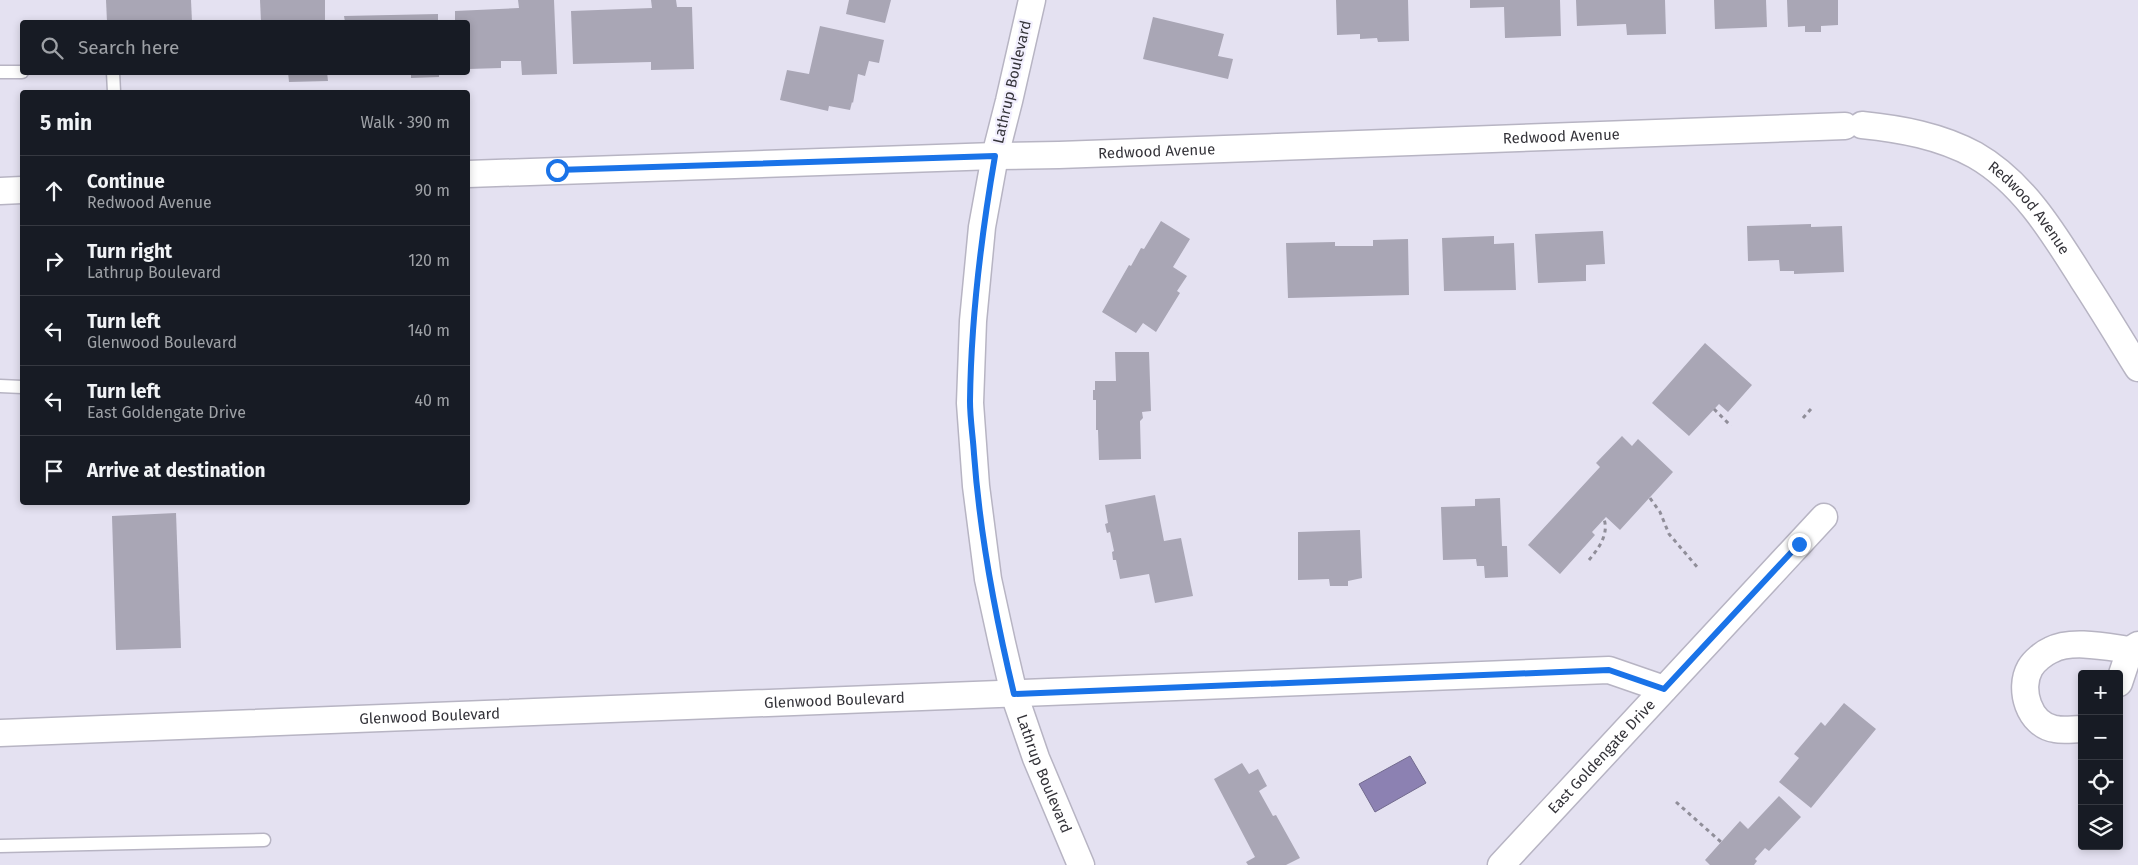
<!DOCTYPE html>
<html lang="en">
<head>
<meta charset="utf-8">
<style>
  body { margin:0; font-family:"Fira Sans",sans-serif; background:#20242c; color:#f1f3f6 }
  .controls { position:absolute; right:15px; bottom:15px; display:grid; overflow:hidden; border-radius:5px; box-shadow:0 2px 8px #0003 }
  .controls button { width:45px; height:45px; display:grid; place-items:center; padding:0; border:0; border-bottom:1px solid #363941; background:#171b24; color:#f1f3f6; font:25px sans-serif }
  .stop { position:absolute; width:15px; height:15px; margin:-11px; border:4px solid #1a73e8; border-radius:50%; background:#fff }
  .stop.end { background:#1a73e8; border-color:#fff; box-shadow:0 1px 5px #0008 }
  .list { margin:0; padding:0; list-style:none }
  h2 { display:flex; justify-content:space-between; align-items:center; height:65px; margin:0; padding:0 20px; font-size:21px }
  h2 small { font-size:16px; font-weight:400; color:#9ea1a6 }
  .list li { display:grid; grid-template-columns:32px 1fr auto; gap:15px; align-items:center; box-sizing:border-box; height:70px; padding:0 20px; border-top:1px solid #363941 }
  .list b { display:block; font-size:19px; white-space:nowrap }
  .list p { margin:0; font-size:16px; white-space:nowrap; color:#9ea1a6 }
  .list em { font-size:16px; font-style:normal; color:#9ea1a6 }
  .icon { flex:none; width:28px; height:28px; fill:none; stroke:currentColor; stroke-width:2; stroke-linecap:round; stroke-linejoin:round }
  .map { position:relative; flex:none; width:2138px; height:865px; overflow:hidden }
  .search { position:absolute; background:#171b24; box-shadow:0 2px 8px #0003; left:20px; top:20px; width:450px; height:55px; display:flex; align-items:center; gap:12px; box-sizing:border-box; padding:0 18px; border-radius:5px; color:#9ea1a6; font-size:19px }
  .panel { position:absolute; background:#171b24; box-shadow:0 2px 8px #0003; left:20px; top:90px; width:450px; height:415px; border-radius:5px }
  .map>svg:first-child { display:block }
  .water { fill:#8c81b2; stroke:#726a8e }
  .building { fill:#a9a6b5 }
  .lines { fill:none; stroke-linecap:round; stroke-linejoin:round }
  .lane-casing { stroke:#b7b4c3; stroke-width:15 }
  .street-casing { stroke:#b7b4c3; stroke-width:29 }
  .path { stroke:#908e99; stroke-width:3; stroke-dasharray:4 4; stroke-linecap:butt }
  .lane { stroke:#fff; stroke-width:12 }
  .street { stroke:#fff; stroke-width:26 }
  .route { stroke:#1a73e8; stroke-width:6 }
  .labels { text-anchor:middle; dominant-baseline:central; stroke-width:4.5; stroke-linejoin:round; paint-order:stroke }
  .street-label { font-size:15px; fill:#343339; stroke:#f2effe }
</style>
</head>
<body>
<div class="map">
<svg width="2138" height="865" viewBox="0 0 2138 865">
  <rect width="100%" height="100%" fill="#e4e1f1"/>
  <!-- water -->
  <polygon class="water" points="1410,756 1426,783 1375,812 1359,784"/>
  <!-- building -->
  <g class="building">
    <polygon points="106,0 191,0 192,22 107,22"/>
    <polygon points="260,0 325,0 325,22 261,22"/>
    <polygon points="518,0 554,0 557,74 522,75 521,61 501,61 501,68 468,69 468,22 455,22 455,11 519,8"/>
    <polygon points="651,0 676,0 677,7 692,7 694,69 651,70 651,62 573,64 571,11 652,8"/>
    <polygon points="849,0 891,0 885,23 846,14"/>
    <polygon points="1336,0 1408,0 1409,41 1378,42 1377,38 1360,39 1360,34 1337,35"/>
    <polygon points="1470,0 1560,0 1561,36 1505,38 1504,7 1470,8"/>
    <polygon points="1576,0 1665,0 1666,34 1627,35 1626,24 1577,26"/>
    <polygon points="1714,0 1766,0 1767,27 1715,29"/>
    <polygon points="1787,0 1838,0 1838,25 1821,26 1821,32 1805,32 1805,26 1788,27"/>
    <polygon points="438,14 438,22 345,22 344,16"/>
    <polygon points="1153,17 1224,34 1218,56 1233,59 1228,79 1143,59"/>
    <polygon points="820,26 884,40 879,63 869,61 865,76 858,74 853,103 852,102 850,110 829,106 828,111 780,100 787,70 809,74"/>
    <polygon points="288,72 327,72 328,81 289,82"/>
    <polygon points="411,72 439,72 439,77 411,78"/>
    <polygon points="1161,221 1190,239 1173,267 1187,276 1177,291 1180,293 1156,332 1143,323 1136,333 1102,312 1129,265 1131,266 1141,248 1144,249"/>
    <polygon points="1811,224 1811,227 1842,226 1844,272 1794,274 1794,271 1780,271 1779,260 1748,261 1747,226"/>
    <polygon points="1603,231 1605,264 1586,265 1586,281 1538,283 1535,234"/>
    <polygon points="1494,236 1494,244 1514,243 1516,290 1444,291 1442,238"/>
    <polygon points="1408,239 1409,295 1288,298 1286,243 1335,242 1335,246 1373,246 1373,240"/>
    <polygon points="1705,343 1752,385 1728,412 1719,404 1689,436 1652,403"/>
    <polygon points="1115,352 1149,352 1151,411 1142,412 1143,418 1140,421 1141,459 1099,460 1098,430 1096,430 1096,400 1093,400 1093,390 1095,390 1095,381 1116,381"/>
    <polygon points="1622,436 1632,446 1638,439 1673,472 1620,530 1606,517 1592,532 1595,535 1560,574 1528,545 1600,467 1596,463"/>
    <polygon points="1155,495 1164,541 1181,538 1193,596 1155,603 1149,574 1120,579 1116,560 1113,560 1112,552 1114,551 1110,532 1107,533 1105,524 1108,523 1105,505"/>
    <polygon points="1500,498 1502,546 1507,546 1508,577 1485,578 1484,566 1477,566 1476,559 1443,560 1441,507 1475,506 1475,499"/>
    <polygon points="176,513 181,648 116,650 112,516"/>
    <polygon points="1360,530 1362,578 1348,581 1348,586 1330,586 1329,579 1298,580 1298,532"/>
    <polygon points="1844,703 1876,729 1811,808 1779,782 1799,758 1794,754 1821,722 1825,726"/>
    <polygon points="1242,763 1249,774 1258,769 1267,786 1259,791 1273,816 1276,815 1300,858 1286,865 1248,865 1246,862 1255,857 1214,779"/>
    <polygon points="1779,796 1801,817 1769,851 1765,848 1755,859 1757,861 1754,865 1710,865 1705,860 1740,821 1748,829"/>
  </g>
  <g class="lines">
    <!-- lane casing -->
    <g class="lane-casing">
      <g id="lane">
        <polyline points="0,72 22,72"/>
        <polyline points="113,72 114,92"/>
        <polyline points="0,386 22,387"/>
        <polyline points="0,846 264,840"/>
      </g>
    </g>
    <!-- street casing -->
    <g class="street-casing">
      <g id="street">
        <path id="s1" d="M1032,0l-23,101 -14,55 -13,71 -9,94 -3,82 6,83 12,93 14,64 12,51 22,64 45,107"/>
        <path id="s2" d="M1862,125c39,4 78,11 113,30 49,28 79,79 108,125 19,29 37,59 55,88"/>
        <path id="s3" d="M468,174l527,-18 64,-1 786,-29"/>
        <polyline points="0,191 22,190"/>
        <polyline points="2119,683 2130,650 2138,645"/>
        <path d="M2082,729c-9,0 -18,2 -27,0 -26,-4 -37,-40 -25,-61 4,-7 14,-15 21,-18 20,-11 57,-3 79,0"/>
        <path id="s4" d="M0,733l1609,-63 55,19"/>
        <path id="s5" d="M1501,865l323,-348"/>
      </g>
    </g>
    <!-- path -->
    <g class="path">
      <polyline points="1714,409 1731,426"/>
      <polyline points="1803,418 1811,409"/>
      <polyline points="1650,498 1660,512 1669,534 1698,568"/>
      <path d="M1589,560c10,-12 20,-26 15,-41"/>
      <polyline points="1676,802 1721,842"/>
    </g>
    <!-- lane -->
    <use href="#lane" class="lane"/>
    <!-- street -->
    <use href="#street" class="street"/>
  </g>
  <g class="lines">
    <!-- route -->
    <path class="route" d="M557,170l438,-14c-14,81 -24,163 -25,245 0,18 3,36 4,53 6,82 21,161 40,240l595,-24 55,19 135,-145"/>
  </g>
  <g class="labels">
    <!-- street labels -->
    <g class="street-label">
      <text transform="translate(1012 82) rotate(-77)">Lathrup Boulevard</text>
      <text stroke="none"><textPath href="#s3" startOffset="1094">Redwood Avenue</textPath></text>
      <text stroke="none"><textPath href="#s3" startOffset="689">Redwood Avenue</textPath></text>
      <text stroke="none"><textPath href="#s2" startOffset="194">Redwood Avenue</textPath></text>
      <text stroke="none"><textPath href="#s4" startOffset="835">Glenwood Boulevard</textPath></text>
      <text stroke="none"><textPath href="#s4" startOffset="430">Glenwood Boulevard</textPath></text>
      <text stroke="none"><textPath href="#s5" startOffset="148">East Goldengate Drive</textPath></text>
      <text stroke="none"><textPath href="#s1" startOffset="789">Lathrup Boulevard</textPath></text>
    </g>
  </g>
</svg>
<div class="controls">
<button>+</button>
<button>−</button>
<button><svg class="icon" aria-label="locate" viewBox="0 0 24 24"><circle cx="12" cy="12" r="6"/><path d="M12 2v4M12 18v4M2 12h4M18 12h4"/></svg></button>
<button><svg class="icon" aria-label="layers" viewBox="0 0 24 24"><path d="M12 4l9 5-9 5-9-5zM3 14l9 5 9-5"/></svg></button>
</div>
<div class="stop" style="left:557px;top:170px"></div>
<div class="stop end" style="left:1799px;top:544px"></div>
<div class="search"><svg class="icon" aria-label="search" viewBox="0 0 24 24"><circle cx="10" cy="10" r="6"/><path d="M15 15l6 6"/></svg>Search here</div>
<section class="panel">
<h2>5 min<small>Walk · 390 m</small></h2>
<ul class="list">
<li><svg class="icon" aria-label="ahead" viewBox="0 0 24 24"><path d="M12 20V5M6 11l6-6 6 6"/></svg><div><b>Continue</b><p>Redwood Avenue</p></div><em>90 m</em></li>
<li><svg class="icon" aria-label="right" viewBox="0 0 24 24"><path d="M7 20v-9h11M14 6l5 5-5 5"/></svg><div><b>Turn right</b><p>Lathrup Boulevard</p></div><em>120 m</em></li>
<li><svg class="icon" aria-label="left" viewBox="0 0 24 24"><path d="M17 20v-9H6M10 6l-5 5 5 5"/></svg><div><b>Turn left</b><p>Glenwood Boulevard</p></div><em>140 m</em></li>
<li><svg class="icon" aria-label="left" viewBox="0 0 24 24"><path d="M17 20v-9H6M10 6l-5 5 5 5"/></svg><div><b>Turn left</b><p>East Goldengate Drive</p></div><em>40 m</em></li>
<li><svg class="icon" aria-label="arrive" viewBox="0 0 24 24"><path d="M6 21V4h12l-3 4 3 4H6"/></svg><div><b>Arrive at destination</b></div></li>
</ul>
</section>
</div>
</body>
</html>
